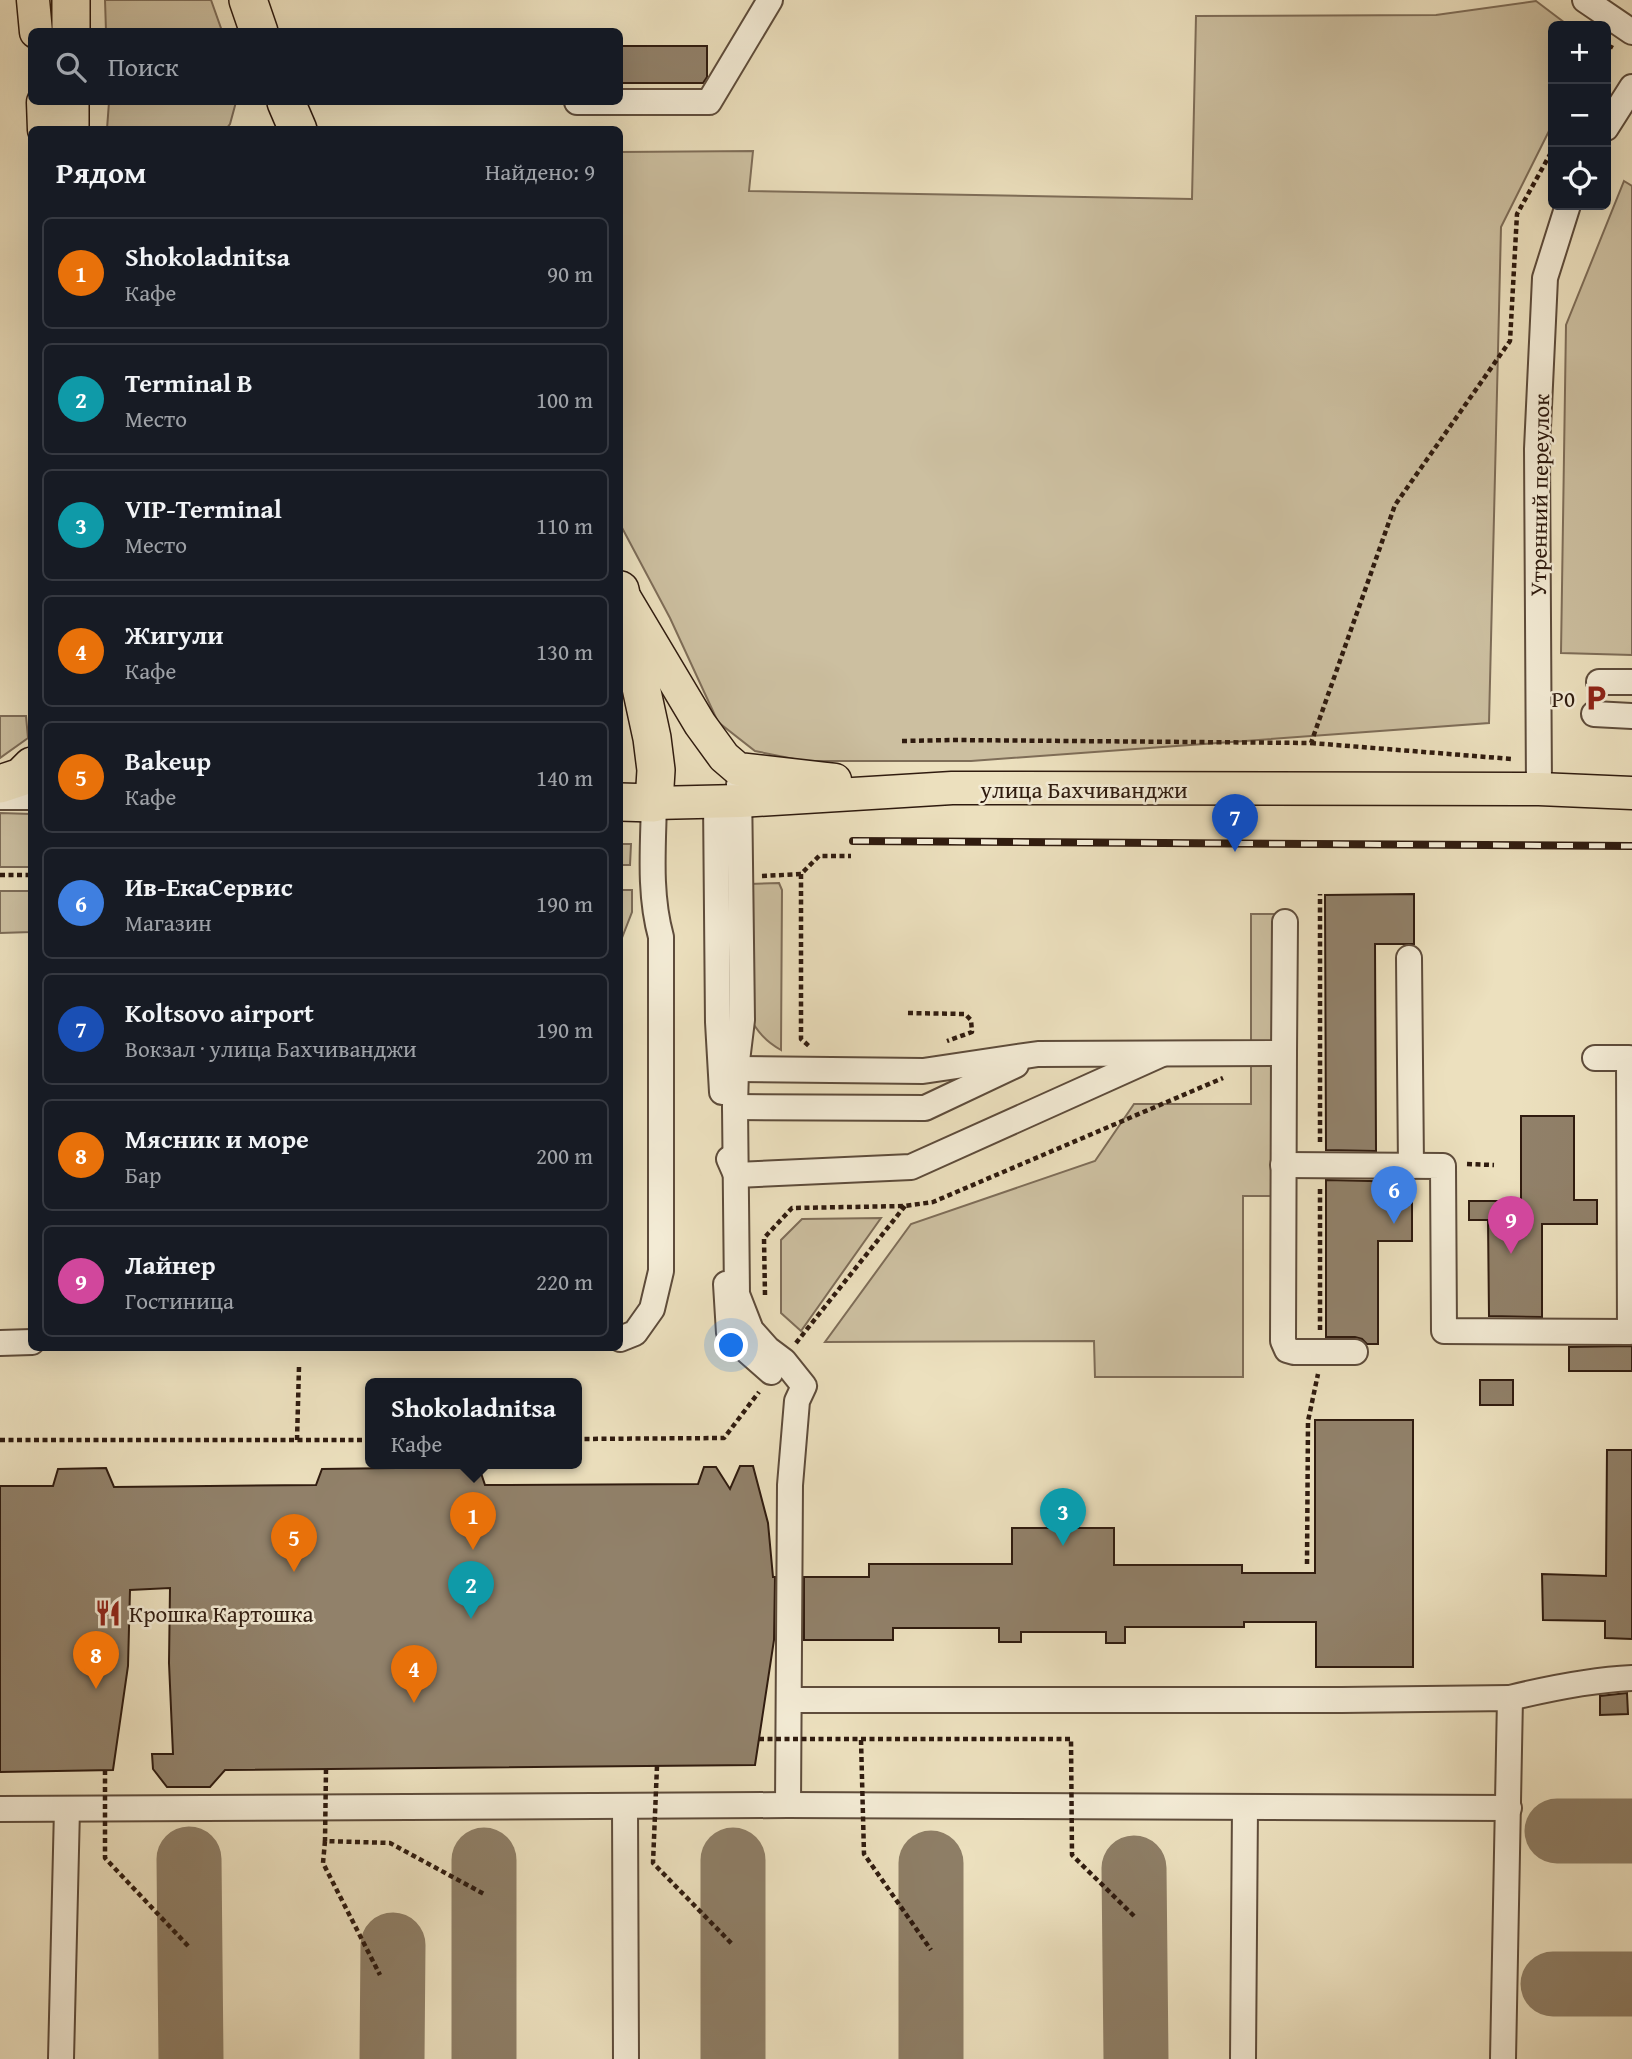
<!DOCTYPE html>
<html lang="ru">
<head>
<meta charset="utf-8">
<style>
  body { margin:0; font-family:"Gentium Book Plus",serif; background:#242831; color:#f1f3f6 }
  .controls { position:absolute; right:21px; top:21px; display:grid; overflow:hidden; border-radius:10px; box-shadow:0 7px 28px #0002 }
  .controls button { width:63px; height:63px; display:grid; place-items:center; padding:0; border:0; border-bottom:2px solid #363941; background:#171b24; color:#f1f3f6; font:35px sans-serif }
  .you { position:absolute; left:732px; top:1346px; width:24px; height:24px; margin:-18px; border:5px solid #fff; border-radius:50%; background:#1a73e8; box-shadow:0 0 0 10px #1a73e833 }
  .badge { display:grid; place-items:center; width:46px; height:46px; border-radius:50%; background:#c59692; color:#fff; font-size:23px; font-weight:700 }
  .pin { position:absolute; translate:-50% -58px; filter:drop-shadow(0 2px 4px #0008) }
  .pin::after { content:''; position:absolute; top:37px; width:24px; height:21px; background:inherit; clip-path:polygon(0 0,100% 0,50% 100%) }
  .popup { position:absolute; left:365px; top:1378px; width:217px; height:91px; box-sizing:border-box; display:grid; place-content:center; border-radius:10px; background:#171b24; filter:drop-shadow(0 2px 5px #0005); font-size:23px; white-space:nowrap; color:#9ea1a6 }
  .popup b { font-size:26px; color:#f1f3f6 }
  .popup::after { content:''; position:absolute; left:50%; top:100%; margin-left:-14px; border:14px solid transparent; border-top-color:#171b24 }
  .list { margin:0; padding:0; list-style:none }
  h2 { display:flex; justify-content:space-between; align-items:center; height:91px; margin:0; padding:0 28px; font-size:30px }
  h2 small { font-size:23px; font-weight:400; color:#9ea1a6 }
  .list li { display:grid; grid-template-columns:46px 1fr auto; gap:21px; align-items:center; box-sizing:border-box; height:112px; margin:0 14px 14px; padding:0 14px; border:2px solid #363941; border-radius:10px }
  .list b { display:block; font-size:26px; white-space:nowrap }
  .list p { margin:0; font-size:23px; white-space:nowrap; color:#9ea1a6 }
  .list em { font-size:23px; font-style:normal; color:#9ea1a6 }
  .icon { flex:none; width:38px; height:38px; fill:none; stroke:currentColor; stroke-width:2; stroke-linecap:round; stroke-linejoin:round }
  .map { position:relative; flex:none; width:1632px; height:2059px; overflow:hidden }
  .search { position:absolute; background:#171b24; box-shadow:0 7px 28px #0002; left:28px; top:28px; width:595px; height:77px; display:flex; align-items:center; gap:18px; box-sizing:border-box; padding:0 24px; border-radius:10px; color:#9ea1a6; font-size:26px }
  .panel { position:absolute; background:#171b24; box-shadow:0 7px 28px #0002; left:28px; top:126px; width:595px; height:1225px; border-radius:10px }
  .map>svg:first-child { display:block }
  .green { fill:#ccbfa0; stroke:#7e6d58; stroke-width:2 }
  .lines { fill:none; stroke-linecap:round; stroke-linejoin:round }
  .taxiway { stroke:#8e7e66; stroke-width:65 }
  .building { fill:#91816a; stroke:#2f1b0f; stroke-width:2 }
  .minor-casing { stroke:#5e4c3b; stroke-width:28 }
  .major-casing { stroke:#2f1b0f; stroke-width:35 }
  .highway-casing { stroke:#2f1b0f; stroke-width:40 }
  .path { stroke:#2f1b0f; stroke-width:4.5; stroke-dasharray:5 3.5; stroke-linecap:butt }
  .minor { stroke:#f3ebd5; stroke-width:24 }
  .major { stroke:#ece0be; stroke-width:32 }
  .highway { stroke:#ece0be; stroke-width:37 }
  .rail-casing { stroke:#2f1b0f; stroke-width:8 }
  .rail { stroke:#f3ebd5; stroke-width:5; stroke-dasharray:16; stroke-linecap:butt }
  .path-bridge { stroke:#2f1b0f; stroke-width:4.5; stroke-dasharray:5 3.5; stroke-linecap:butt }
  .labels { text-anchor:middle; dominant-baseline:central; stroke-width:5; stroke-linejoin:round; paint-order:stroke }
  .street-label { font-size:23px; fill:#2f1b0f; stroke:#f3ebd5 }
  .poi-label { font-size:23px; fill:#2f1b0f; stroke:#f3ebd5; text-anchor:end }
</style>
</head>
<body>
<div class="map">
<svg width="1632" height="2059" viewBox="0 0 1632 2059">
  <rect width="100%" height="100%" fill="#ece0be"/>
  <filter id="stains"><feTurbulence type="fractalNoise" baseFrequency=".00286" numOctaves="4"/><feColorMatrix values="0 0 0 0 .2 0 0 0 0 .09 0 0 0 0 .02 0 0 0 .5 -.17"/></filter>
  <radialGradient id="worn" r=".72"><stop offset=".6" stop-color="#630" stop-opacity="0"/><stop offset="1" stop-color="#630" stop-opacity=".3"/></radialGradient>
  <!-- green -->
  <g class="green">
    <polygon points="105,0 211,0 222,31 106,31"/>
    <polygon points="1536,1 1569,26 1553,26 1553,123 1501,227 1489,723 971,761 804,761 755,751 718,722 670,618 620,524 620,152 753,151 749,191 1192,199 1196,16 1436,15"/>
    <polygon points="109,102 236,102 230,124 226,129 107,129"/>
    <polygon points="1624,181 1632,186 1632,655 1561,653 1566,325"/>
    <polygon points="0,716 26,716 28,738 0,758"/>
    <polygon points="0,813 31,814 31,867 0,867"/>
    <polygon points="620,844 631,844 630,865 620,865"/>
    <path d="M779,883l3,7 -1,160c-16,-9 -24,-19 -33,-35l1,-131z"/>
    <polygon points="620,890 632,890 632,912 620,943"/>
    <polygon points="0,891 31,891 31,932 0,933"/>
    <polygon points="1251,914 1279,914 1280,1196 1243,1196 1243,1377 1095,1377 1094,1341 825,1342 911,1224 1095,1161 1134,1104 1251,1104"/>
    <polygon points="881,1218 801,1331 781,1313 781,1240 802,1219"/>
  </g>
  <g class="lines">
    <!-- taxiway -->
    <g class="taxiway">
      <polyline points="1557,1831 1632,1831"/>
      <polyline points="189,1859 191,2059"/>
      <polyline points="931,1863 931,2059"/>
      <polyline points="1134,1868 1136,2059"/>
      <polyline points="1553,1984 1632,1984"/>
      <polyline points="392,2059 393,1945"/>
      <polyline points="484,2059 484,1860"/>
      <polyline points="733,2059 733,1860"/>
    </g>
  </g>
  <!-- building -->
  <g class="building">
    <polygon points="620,46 707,46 707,77 703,83 620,83"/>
    <polygon points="1414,894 1414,944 1375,944 1376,1151 1326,1150 1325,895"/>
    <polygon points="1521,1116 1574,1116 1574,1200 1597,1200 1597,1224 1542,1224 1542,1317 1489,1316 1488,1220 1469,1220 1469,1201 1521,1201"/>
    <polygon points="1326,1180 1412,1182 1412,1241 1378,1241 1378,1344 1367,1344 1362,1339 1355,1337 1326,1337"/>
    <polygon points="1632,1346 1632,1371 1569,1371 1569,1347"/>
    <rect x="1480" y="1380" width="33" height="25"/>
    <polygon points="1315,1420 1413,1420 1413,1667 1316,1667 1316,1622 1244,1622 1244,1627 1125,1627 1125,1643 1106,1643 1106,1632 1021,1632 1021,1642 999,1642 999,1628 893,1628 893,1640 804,1640 804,1577 869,1577 869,1564 1012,1564 1012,1528 1114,1528 1114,1565 1242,1565 1242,1573 1315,1573"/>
    <polygon points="1607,1450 1632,1450 1632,1639 1605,1638 1605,1621 1543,1620 1542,1574 1606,1576"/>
    <polygon points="740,1466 753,1466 768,1523 773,1577 775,1577 774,1640 755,1765 225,1770 210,1787 167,1787 153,1769 152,1754 173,1754 169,1663 170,1588 130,1590 128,1666 113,1770 0,1772 0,1486 53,1486 58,1469 106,1468 114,1487 316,1485 322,1469 472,1467 479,1467 485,1485 698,1484 704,1467 716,1467 730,1489"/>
    <polygon points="1627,1693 1628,1714 1600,1715 1600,1696"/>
  </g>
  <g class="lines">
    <!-- minor casing -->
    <g class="minor-casing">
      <g id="minor">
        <polyline points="1585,0 1632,32"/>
        <polyline points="577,102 709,102 770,0"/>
        <polyline points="1606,128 1632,87"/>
        <polyline points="1599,682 1632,682"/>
        <polyline points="1594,714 1632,716"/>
        <polyline points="739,785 742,1020 736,1069 735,1107 737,1294 751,1330 768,1349 784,1361 804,1386 797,1401 790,1485 788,1805"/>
        <polyline points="1539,789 1537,449 1545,278 1568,205"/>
        <polyline points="0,797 32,797"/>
        <polyline points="716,801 718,1022 722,1092"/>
        <polyline points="1409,958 1411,1166"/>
        <polyline points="1284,1053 1283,1341 1287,1350 1294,1352 1355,1352"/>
        <polyline points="736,1069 923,1071 1038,1054 1284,1053 1285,922"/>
        <polyline points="735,1107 925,1108 1016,1065"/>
        <polyline points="729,1159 736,1175 911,1167 1162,1054"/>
        <polyline points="1283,1165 1443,1166 1444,1331 1630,1332 1629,1058 1595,1058"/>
        <polyline points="726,1284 729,1333 738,1343 771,1372"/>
        <path d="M620,1339l15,-6 17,-24 9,-38v-334c-12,-43 -8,-89 -7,-134"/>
        <polyline points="0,1343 32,1342"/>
        <path d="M1510,1698c41,-10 80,-18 122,-20"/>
        <polyline points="789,1700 1342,1700 1510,1698 1503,2059"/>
        <polyline points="625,1807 626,2059"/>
        <polyline points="0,1809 788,1805 1509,1808"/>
        <polyline points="61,2059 67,1809"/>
        <polyline points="1243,2059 1245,1807"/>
      </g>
    </g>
    <!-- major casing -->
    <g class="major-casing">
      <g id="major">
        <polyline points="33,0 36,32"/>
        <polyline points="43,102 44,130"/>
        <polyline points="626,600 700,724 724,757 738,769 835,780"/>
        <polyline points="654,803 740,801 952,788 1539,789 1632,793"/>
      </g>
    </g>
    <!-- highway casing -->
    <g class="highway-casing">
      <g id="highway">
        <polyline points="248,0 259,32"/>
        <polyline points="71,32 71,0"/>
        <polyline points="286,102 298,130"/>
        <polyline points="70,130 70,102"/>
        <polyline points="620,590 652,738 656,770 654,803 620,802"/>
        <polyline points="0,784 21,777 32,766"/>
      </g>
    </g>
    <!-- path -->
    <g class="path">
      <polyline points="1606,56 1612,45"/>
      <polyline points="902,741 953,740 1311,743 1395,505 1510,341 1517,214 1553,149"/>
      <polyline points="1311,743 1512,759"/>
      <polyline points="801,874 801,1039 809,1046"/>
      <polyline points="0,875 32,875"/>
      <polyline points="762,876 801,874 819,856 851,856"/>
      <polyline points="908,1013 965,1014 971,1020 972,1032 947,1041"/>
      <polyline points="1320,1142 1320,894"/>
      <polyline points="1467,1164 1494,1165"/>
      <polyline points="1320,1189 1320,1331"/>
      <polyline points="765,1295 764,1238 792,1208 905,1206 933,1202 1223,1078"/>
      <polyline points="796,1343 905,1206"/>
      <polyline points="576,1439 724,1438 759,1392"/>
      <polyline points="0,1440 370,1440"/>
      <polyline points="297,1440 299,1367"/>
      <polyline points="1307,1564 1308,1421 1318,1374"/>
      <polyline points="325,1841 323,1863 380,1975"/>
    </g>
    <!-- minor -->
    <use href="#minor" class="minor"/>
    <!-- major -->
    <use href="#major" class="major"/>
    <!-- highway -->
    <use href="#highway" class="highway"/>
    <!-- rail casing -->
    <g class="rail-casing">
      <polyline id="rail" points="853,841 1632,846"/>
    </g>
    <!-- rail -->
    <use href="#rail" class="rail"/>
    <!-- path-bridge -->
    <g class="path-bridge">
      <polyline points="759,1739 1071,1739 1072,1855 1135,1917"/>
      <polyline points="861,1740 864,1854 931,1950"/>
      <polyline points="657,1766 653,1863 733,1945"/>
      <polyline points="326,1769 325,1841 390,1843 484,1894"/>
      <polyline points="105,1770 105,1858 190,1948"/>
    </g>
  </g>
  <!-- icons -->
  <defs>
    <g id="parking-bare" transform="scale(2.1)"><path d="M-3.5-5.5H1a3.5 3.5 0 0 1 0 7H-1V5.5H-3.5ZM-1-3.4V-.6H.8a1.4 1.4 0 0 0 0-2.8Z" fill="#8f2418" stroke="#f3ebd5" stroke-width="2.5" paint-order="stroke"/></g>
    <g id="restaurant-bare" transform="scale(2.1)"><path d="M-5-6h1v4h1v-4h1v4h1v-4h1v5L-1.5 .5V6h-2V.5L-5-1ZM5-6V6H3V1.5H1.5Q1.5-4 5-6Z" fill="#8f2418" stroke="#f3ebd5" stroke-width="2.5" paint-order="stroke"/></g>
  </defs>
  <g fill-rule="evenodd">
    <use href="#parking-bare" x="1596" y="698"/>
    <use href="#restaurant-bare" x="108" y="1613"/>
  </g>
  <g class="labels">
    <!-- street labels -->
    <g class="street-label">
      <text transform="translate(1539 495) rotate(-89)">Утренний переулок</text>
      <text x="1084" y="789">улица Бахчиванджи</text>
    </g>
    <!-- poi labels -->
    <g class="poi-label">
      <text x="1575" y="698">P0</text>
      <text x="129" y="1613" text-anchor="start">Крошка Картошка</text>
    </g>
  </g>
  <rect width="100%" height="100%" filter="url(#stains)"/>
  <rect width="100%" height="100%" fill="url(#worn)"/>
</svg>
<div class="controls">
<button>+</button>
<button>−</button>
<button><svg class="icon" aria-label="locate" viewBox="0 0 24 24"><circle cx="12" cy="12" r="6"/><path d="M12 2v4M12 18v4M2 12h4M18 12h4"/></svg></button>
</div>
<div class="you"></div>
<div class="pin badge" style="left:473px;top:1550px;background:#e8710a">1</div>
<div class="popup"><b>Shokoladnitsa</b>Кафе</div>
<div class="pin badge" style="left:471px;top:1619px;background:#0f9aa8">2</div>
<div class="pin badge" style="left:1063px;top:1546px;background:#0f9aa8">3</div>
<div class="pin badge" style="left:414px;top:1703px;background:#e8710a">4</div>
<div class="pin badge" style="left:294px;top:1572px;background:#e8710a">5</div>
<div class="pin badge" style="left:1394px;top:1224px;background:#3f7fe0">6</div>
<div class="pin badge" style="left:1235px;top:852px;background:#1a4fb4">7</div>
<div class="pin badge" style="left:96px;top:1689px;background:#e8710a">8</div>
<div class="pin badge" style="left:1511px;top:1254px;background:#d1479c">9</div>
<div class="search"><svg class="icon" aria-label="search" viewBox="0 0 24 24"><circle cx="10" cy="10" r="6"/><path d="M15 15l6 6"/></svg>Поиск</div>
<section class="panel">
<h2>Рядом<small>Найдено: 9</small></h2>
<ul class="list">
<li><span class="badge" style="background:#e8710a">1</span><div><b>Shokoladnitsa</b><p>Кафе</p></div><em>90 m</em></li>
<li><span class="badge" style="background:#0f9aa8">2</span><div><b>Terminal B</b><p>Место</p></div><em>100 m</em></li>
<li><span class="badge" style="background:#0f9aa8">3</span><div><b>VIP-Terminal</b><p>Место</p></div><em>110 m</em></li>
<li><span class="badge" style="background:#e8710a">4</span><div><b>Жигули</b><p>Кафе</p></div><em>130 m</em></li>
<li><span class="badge" style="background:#e8710a">5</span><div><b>Bakeup</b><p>Кафе</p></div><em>140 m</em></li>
<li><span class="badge" style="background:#3f7fe0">6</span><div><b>Ив-ЕкаСервис</b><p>Магазин</p></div><em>190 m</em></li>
<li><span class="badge" style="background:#1a4fb4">7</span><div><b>Koltsovo airport</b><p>Вокзал · улица Бахчиванджи</p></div><em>190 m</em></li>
<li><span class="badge" style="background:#e8710a">8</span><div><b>Мясник и море</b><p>Бар</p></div><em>200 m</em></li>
<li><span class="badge" style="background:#d1479c">9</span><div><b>Лайнер</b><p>Гостиница</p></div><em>220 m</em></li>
</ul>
</section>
</div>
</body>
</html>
